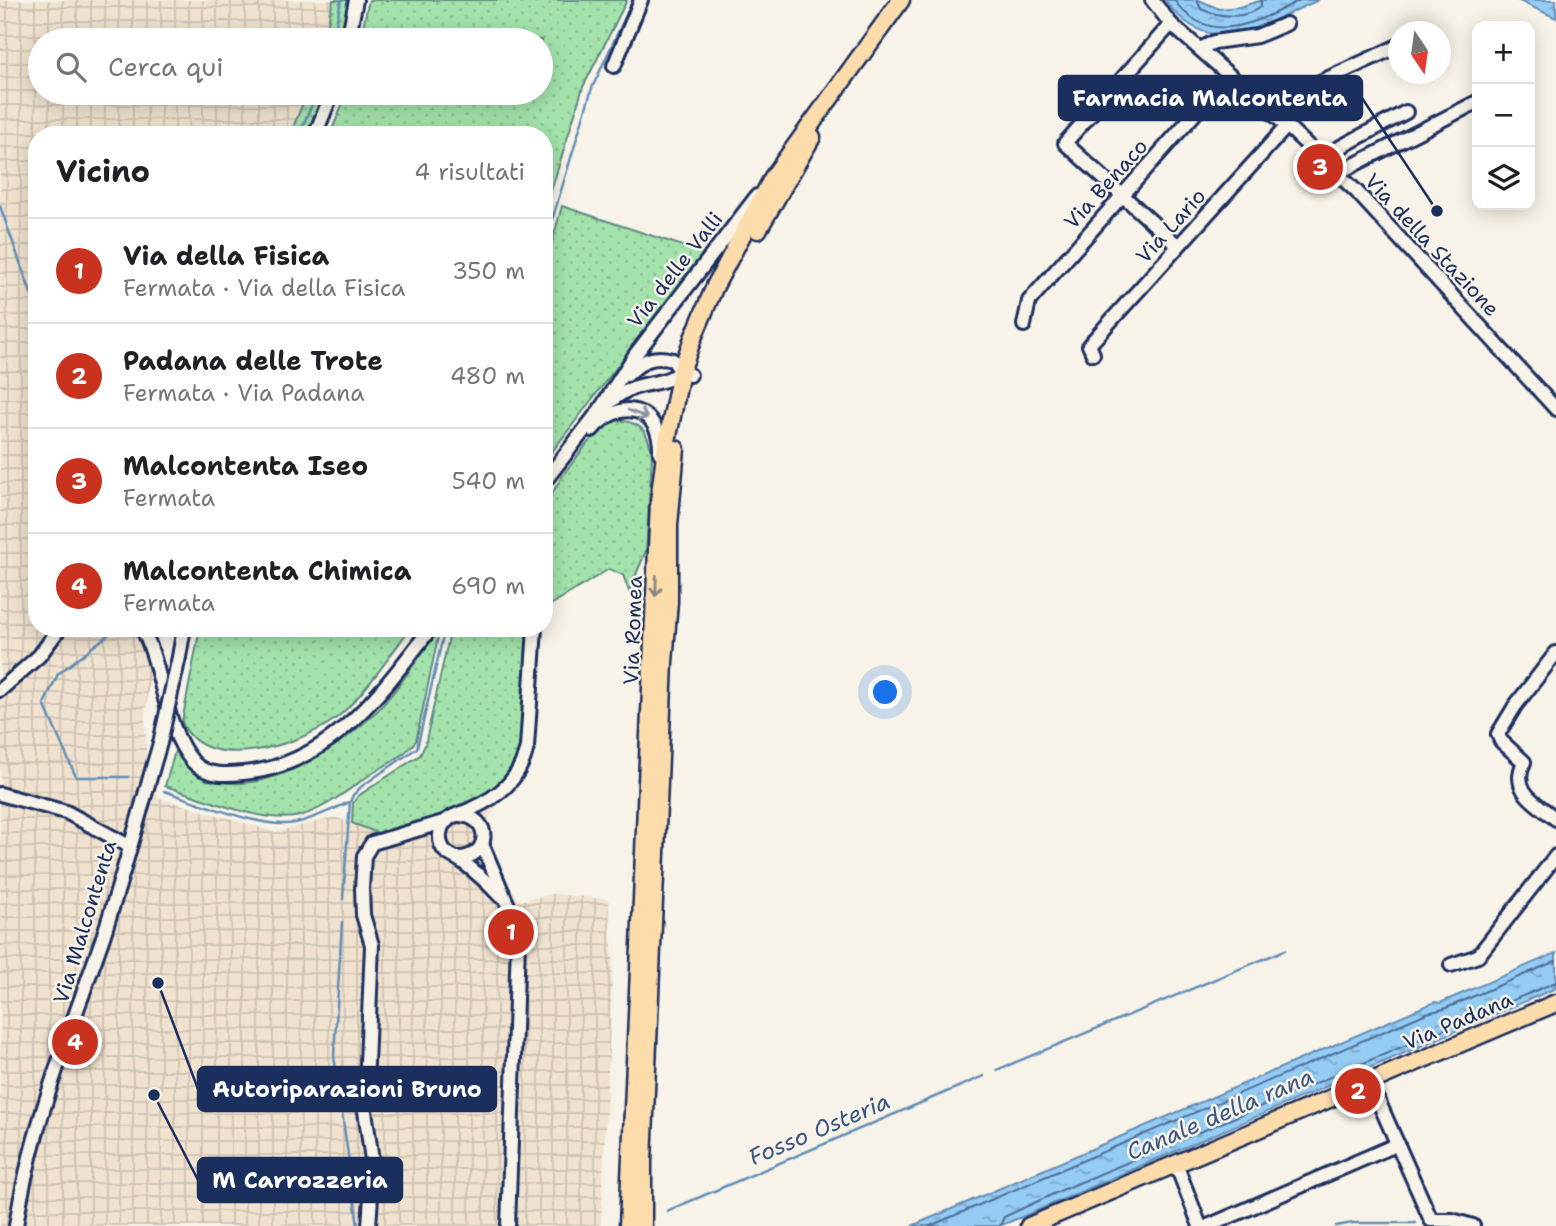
<!DOCTYPE html>
<html lang="it">
<head>
<meta charset="utf-8">
<style>
  body { margin:0; font-family:"Shantell Sans",sans-serif; background:#f6f6f6; color:#202124 }
  .controls { position:absolute; right:21px; top:21px; display:grid; overflow:hidden; border-radius:14px; box-shadow:0 4px 18px #0003 }
  .controls button { width:63px; height:63px; display:grid; place-items:center; padding:0; border:0; border-bottom:2px solid #e0e0e0; background:#fff; color:#202124; font:35px sans-serif }
  .compass { position:absolute; left:1388px; top:21px; width:63px; height:63px; border-radius:50%; background:#fff; box-shadow:0 4px 18px #0003; rotate:167deg }
  .you { position:absolute; left:886px; top:693px; width:24px; height:24px; margin:-18px; border:5px solid #fff; border-radius:50%; background:#1a73e8; box-shadow:0 0 0 10px #1a73e833 }
  .badge { display:grid; place-items:center; width:46px; height:46px; border-radius:50%; background:#c8321e; color:#fff; font-size:23px; font-weight:700 }
  .pin { position:absolute; translate:-50% -50%; border:4px solid #fff; box-shadow:0 2px 7px #0006 }
  .list { margin:0; padding:0; list-style:none }
  h2 { display:flex; justify-content:space-between; align-items:center; height:91px; margin:0; padding:0 28px; font-size:30px }
  h2 small { font-size:23px; font-weight:400; color:#757577 }
  .list li { display:grid; grid-template-columns:46px 1fr auto; gap:21px; align-items:center; box-sizing:border-box; height:105px; padding:0 28px; border-top:2px solid #e0e0e0 }
  .list b { display:block; font-size:26px; white-space:nowrap }
  .list p { margin:0; font-size:23px; white-space:nowrap; color:#757577 }
  .list em { font-size:23px; font-style:normal; color:#757577 }
  .icon { flex:none; width:38px; height:38px; fill:none; stroke:currentColor; stroke-width:2; stroke-linecap:round; stroke-linejoin:round }
  .map { position:relative; flex:none; width:1556px; height:1226px; overflow:hidden }
  .search { position:absolute; background:#fff; box-shadow:0 4px 18px #0003; left:28px; top:28px; width:525px; height:77px; display:flex; align-items:center; gap:18px; box-sizing:border-box; padding:0 24px; border-radius:38px; color:#757577; font-size:26px }
  .panel { position:absolute; background:#fff; box-shadow:0 4px 18px #0003; left:28px; top:126px; width:525px; height:511px; border-radius:28px }
  .map>svg:first-child { display:block }
  .industrial { fill:url(#industrial-grid) }
  .grass { fill:url(#grass-dots); stroke:#5f8984; stroke-width:2 }
  .water { fill:url(#water-ripples); stroke:#648db7; stroke-width:2 }
  .lines { fill:none; stroke-linecap:round; stroke-linejoin:round }
  .shore { stroke:#4c6e9a; stroke-width:2 }
  .stream { stroke:#648db7; stroke-width:2.5 }
  .minor-casing { stroke:#1b2f5e; stroke-width:18 }
  .major-casing { stroke:#1b2f5e; stroke-width:21 }
  .minor { stroke:#f7f3e8; stroke-width:12 }
  .major { stroke:#fddcac; stroke-width:16 }
  .minor-bridge-casing { stroke:#1b2f5e; stroke-width:18; stroke-linecap:butt }
  .minor-bridge { stroke:#f7f3e8; stroke-width:12 }
  .oneway { stroke:#8991a3 }
  .oneway2 { stroke:#8c8685 }
  .labels { text-anchor:middle; dominant-baseline:central; stroke-width:5; stroke-linejoin:round; paint-order:stroke }
  .street-label { font-size:21px; fill:#1b2f5e; stroke:#f7f3e8 }
  .water-label { font-size:23px; font-style:italic; fill:#3a5683; stroke:#f7f3e8 }
  .leader { fill:none; stroke:#1b2f5e; stroke-width:2.5 }
  .callout-dot { fill:#1b2f5e; stroke:#f7f3e8; stroke-width:2.5 }
  .callout { fill:#1b2f5e; stroke:#1b2f5e; stroke-width:2.5 }
  .callout-label { font-size:23px; text-anchor:middle; font-weight:bold; fill:#fff }
</style>
</head>
<body>
<div class="map">
<svg width="1556" height="1226" viewBox="0 0 1556 1226">
  <defs>
    <pattern id="industrial-grid" width="8" height="8" patternUnits="userSpaceOnUse" patternTransform="scale(1.75)"><rect width="8" height="8" fill="#f0e2ce"/><path d="M0 4h8M4 0v8" fill="none" stroke="#cdc2b3"/></pattern>
    <pattern id="grass-dots" width="8" height="8" patternUnits="userSpaceOnUse" patternTransform="scale(1.75)"><rect width="8" height="8" fill="#a3e3ab"/><path d="M2 2h.1M6 6h.1" fill="none" stroke="#8cc396" stroke-width="1.8" stroke-linecap="round"/></pattern>
    <pattern id="water-ripples" width="26" height="14" patternUnits="userSpaceOnUse" patternTransform="scale(1.75)"><rect width="26" height="14" fill="#95ccf3"/><path d="M2 4q2-2 4 0t4 0M15 11q2-2 4 0t4 0" fill="none" stroke="#79a6c8"/></pattern>
  </defs>
  <rect width="100%" height="100%" fill="#f7f3e8"/>
  <filter id="ink" filterUnits="userSpaceOnUse"><feTurbulence type="fractalNoise" baseFrequency=".0143" numOctaves="2"/><feDisplacementMap in="SourceGraphic" scale="14" xChannelSelector="R" yChannelSelector="G"/><feConvolveMatrix kernelMatrix="1 2 1 2 8 2 1 2 1" color-interpolation-filters="sRGB"/></filter>
  <g filter="url(#ink)">
    <!-- industrial -->
    <polygon class="industrial" points="0,0 333,0 324,40 40,40 40,93 307,93 290,135 37,135 37,628 155,628 145,717 147,779 160,798 275,832 335,817 378,833 501,799 488,820 489,852 519,901 552,894 608,899 613,959 601,1224 597,1226 0,1226"/>
    <!-- grass -->
    <g class="grass">
      <polygon points="333,0 351,0 343,40 324,40"/>
      <polygon points="369,0 627,0 583,87 544,214 544,135 330,135 347,93 541,93 541,40 360,40"/>
      <polygon points="307,93 326,93 310,135 290,135"/>
      <polygon points="562,206 704,253 544,462 544,271"/>
      <path d="M617,420c25,2 31,11 35,35l-6,96 -17,40 -6,-16 -14,-6 -65,40v-102l19,-32 24,-31 17,-18z"/>
      <path d="M200,628h210c-19,27 -50,72 -75,91 -35,26 -131,57 -153,3z"/>
      <path d="M440,628l-24,113c-13,17 -34,25 -52,38 -20,14 -39,29 -64,37 -35,9 -100,-19 -135,-30l11,-38c7,11 16,24 30,30 57,22 133,-30 172,-68 23,-24 42,-55 62,-82z"/>
      <polygon points="451,628 523,628 527,639 520,753 501,784 468,808 378,833 352,823 353,803 358,796 420,755 425,745"/>
    </g>
    <!-- water -->
    <g class="water">
      <path d="M1165,0h34l20,9 20,-2 24,-7h56c-57,23 -107,65 -154,0z"/>
      <polygon points="1517,0 1556,0 1556,18"/>
      <polygon points="1556,953 1556,988 1024,1216 999,1226 912,1226 1425,1006 1435,1002 1440,1003"/>
    </g>
    <g class="lines">
      <!-- shore -->
      <g class="shore">
        <path d="M1174,0c35,49 84,22 126,0"/>
        <path d="M1197,0l4,9c17,8 45,11 60,-3v-6"/>
        <polyline points="930,1226 1427,1013 1444,1009 1556,961"/>
        <polyline points="1000,1226 1004,1217 1062,1190 1556,982"/>
      </g>
      <!-- stream -->
      <g class="stream">
        <polyline points="333,40 341,0"/>
        <polyline points="299,135 317,93"/>
        <polyline points="0,206 37,310"/>
        <polyline points="544,247 592,88 633,0"/>
        <polyline points="117,628 58,674 44,704 76,777 128,777"/>
        <path d="M164,791c32,10 99,39 131,32 19,-4 37,-14 55,-21"/>
        <polyline points="343,899 350,802 353,795 362,786 417,748 445,628"/>
        <polyline points="342,922 334,1056 358,1226"/>
        <polyline points="997,1070 1285,950"/>
        <polyline points="667,1211 984,1076"/>
        <polyline points="1336,1226 1353,1223 1416,1223"/>
      </g>
      <!-- minor casing -->
      <g class="minor-casing">
        <g id="minor">
          <polyline points="1152,0 1171,24 1287,126 1356,191 1556,409"/>
          <polyline points="1171,24 1065,143 1178,246"/>
          <polyline points="348,40 356,0"/>
          <polyline points="1200,49 1214,42 1257,36 1286,24"/>
          <polyline points="614,66 641,0"/>
          <polyline points="1266,107 1398,46"/>
          <polyline points="315,135 332,93"/>
          <polyline points="1320,158 1406,112"/>
          <polyline points="1338,173 1477,102"/>
          <polyline points="1024,325 1029,301 1229,75"/>
          <polyline points="1093,354 1089,345 1287,126"/>
          <path d="M627,375c15,-14 25,-21 46,-15l8,12 9,3"/>
          <path d="M605,406c9,-7 17,-15 28,-18 17,-6 34,-5 48,-16"/>
          <path d="M592,430c28,-34 70,-23 68,23"/>
          <polyline points="544,482 599,411 635,355 757,196"/>
          <path d="M142,628c21,39 22,101 51,134 13,14 33,13 50,11 87,-7 139,-82 188,-145"/>
          <path d="M1556,653l-41,53 -17,28 3,7 23,21c-14,29 12,41 32,57"/>
          <polyline points="179,657 184,628"/>
          <polyline points="0,690 39,656 60,628"/>
          <polyline points="0,794 66,812 129,846"/>
          <polyline points="482,844 515,922 518,943 508,1226"/>
          <path d="M457,858c34,1 36,-42 2,-43"/>
          <path d="M500,896c-11,-12 -23,-23 -36,-33 -6,-5 -14,-7 -19,-12 -7,-8 -7,-22 1,-30 6,-6 17,-8 25,-12 29,-13 49,-30 56,-62l8,-119"/>
          <polyline points="1451,965 1478,956 1556,856"/>
          <polyline points="1370,1082 1431,1220 1452,1220 1473,1226"/>
          <polyline points="1176,1164 1200,1226"/>
          <path d="M16,1226c15,-100 54,-194 87,-289 21,-64 38,-130 57,-194"/>
          <polyline points="369,1226 373,1167 365,1111 372,945 363,915 362,889 364,856 372,843 447,821"/>
          <polyline points="1208,1226 1398,1144"/>
        </g>
      </g>
      <!-- major casing -->
      <g class="major-casing">
        <g id="major">
          <polyline points="758,230 812,137"/>
          <polyline points="628,1226 659,502 666,446 681,372 693,338 715,286 773,177 901,0"/>
          <polyline points="643,1226 643,1162 664,662 669,601 669,525 676,449"/>
          <polyline points="1029,1226 1556,1003"/>
        </g>
      </g>
      <!-- minor -->
      <use href="#minor" class="minor"/>
      <!-- major -->
      <use href="#major" class="major"/>
      <!-- minor-bridge casing -->
      <g class="minor-bridge-casing">
        <polyline id="minor-bridge" points="160,743 179,657"/>
      </g>
      <!-- minor-bridge -->
      <use href="#minor-bridge" class="minor-bridge"/>
    </g>
    <!-- one-way arrows -->
    <defs><path id="oneway-shaft" d="M-6 0H5M1.5-3L5.5 0L1.5 3" fill="none" stroke-width="1.6" stroke-linecap="round" stroke-linejoin="round" transform="scale(1.75)"/></defs>
    <use class="oneway" href="#oneway-shaft" transform="translate(638 414) rotate(21)"/>
    <use class="oneway2" href="#oneway-shaft" transform="translate(656 586) rotate(92)"/>
  </g>
  <g class="labels">
    <!-- street labels -->
    <g class="street-label">
      <text transform="translate(1106 184) rotate(-48)">Via Benaco</text>
      <text transform="translate(1171 226) rotate(-48)">Via Lario</text>
      <text transform="translate(1432 245) rotate(47)">Via della Stazione</text>
      <text transform="translate(675 270) rotate(-52)">Via delle Valli</text>
      <text transform="translate(633 630) rotate(-88)">Via Romea</text>
      <text transform="translate(85 922) rotate(-73)">Via Malcontenta</text>
      <text transform="translate(1458 1021) rotate(-23)">Via Padana</text>
    </g>
    <!-- water labels -->
    <g class="water-label">
      <text transform="translate(1220 1114) rotate(-23)">Canale della rana</text>
      <text transform="translate(819 1129) rotate(-23)">Fosso Osteria</text>
    </g>
  </g>
  <!-- callouts -->
  <path class="leader" d="M1437 211L1362 98M158 983L198 1089M154 1095L198 1180"/>
  <g class="callout-dot">
    <circle cx="1437" cy="211" r="7"/>
    <circle cx="158" cy="983" r="7"/>
    <circle cx="154" cy="1095" r="7"/>
  </g>
  <g class="callout">
    <rect x="1059" y="76" width="303" height="44" rx="7"/>
    <rect x="198" y="1067" width="298" height="44" rx="7"/>
    <rect x="198" y="1158" width="204" height="44" rx="7"/>
  </g>
  <g class="callout-label">
    <text x="1210" y="106">Farmacia Malcontenta</text>
    <text x="347" y="1097">Autoriparazioni Bruno</text>
    <text x="300" y="1188">M Carrozzeria</text>
  </g>
</svg>
<div class="controls">
<button>+</button>
<button>−</button>
<button><svg class="icon" aria-label="layers" viewBox="0 0 24 24"><path d="M12 4l9 5-9 5-9-5zM3 14l9 5 9-5"/></svg></button>
</div>
<svg class="compass" viewBox="-18 -18 36 36"><path d="M0-13l5 13h-10z" fill="#e53935"/><path d="M0 13l5-13h-10z" fill="#757577"/></svg>
<div class="you"></div>
<div class="pin badge" style="left:511px;top:932px">1</div>
<div class="pin badge" style="left:1358px;top:1091px">2</div>
<div class="pin badge" style="left:1320px;top:167px">3</div>
<div class="pin badge" style="left:75px;top:1042px">4</div>
<div class="search"><svg class="icon" aria-label="search" viewBox="0 0 24 24"><circle cx="10" cy="10" r="6"/><path d="M15 15l6 6"/></svg>Cerca qui</div>
<section class="panel">
<h2>Vicino<small>4 risultati</small></h2>
<ul class="list">
<li><span class="badge">1</span><div><b>Via della Fisica</b><p>Fermata · Via della Fisica</p></div><em>350 m</em></li>
<li><span class="badge">2</span><div><b>Padana delle Trote</b><p>Fermata · Via Padana</p></div><em>480 m</em></li>
<li><span class="badge">3</span><div><b>Malcontenta Iseo</b><p>Fermata</p></div><em>540 m</em></li>
<li><span class="badge">4</span><div><b>Malcontenta Chimica</b><p>Fermata</p></div><em>690 m</em></li>
</ul>
</section>
</div>
</body>
</html>
